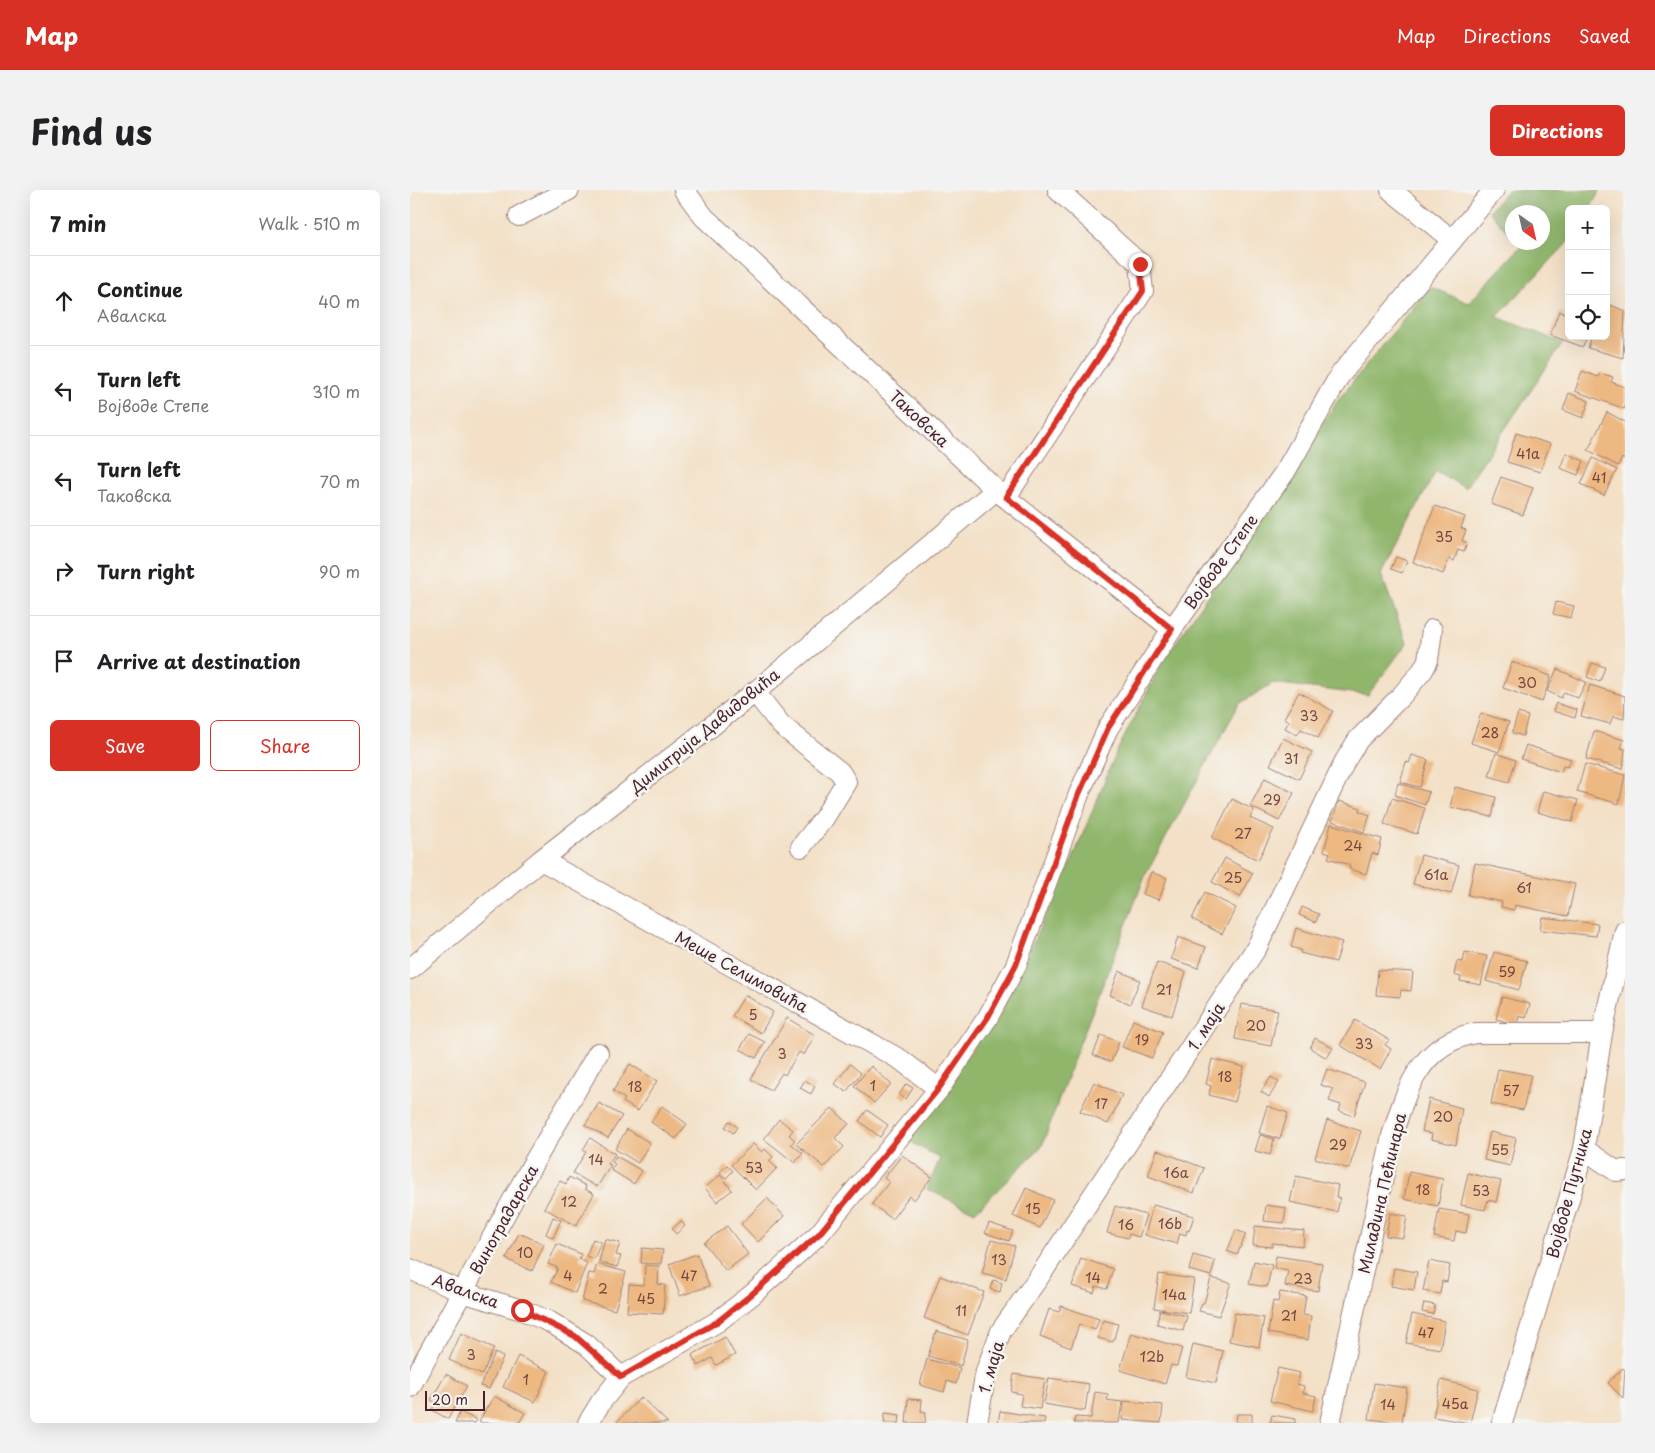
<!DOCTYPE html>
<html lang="en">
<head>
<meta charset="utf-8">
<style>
  body { margin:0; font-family:"Playpen Sans",sans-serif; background:#f2f2f2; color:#202124 }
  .controls { position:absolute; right:15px; top:15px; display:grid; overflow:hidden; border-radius:8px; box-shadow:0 5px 20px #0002 }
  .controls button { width:45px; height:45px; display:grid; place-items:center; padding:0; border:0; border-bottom:1px solid #e0e0e0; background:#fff; color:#202124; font:25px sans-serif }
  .compass { position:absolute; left:1095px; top:15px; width:45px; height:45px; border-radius:50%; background:#fff; box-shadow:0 5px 20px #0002; rotate:146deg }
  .scale { position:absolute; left:15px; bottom:12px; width:60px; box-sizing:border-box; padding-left:5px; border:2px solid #4a1f2b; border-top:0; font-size:14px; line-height:18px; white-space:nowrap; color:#4a1f2b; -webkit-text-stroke:4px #f6f6f2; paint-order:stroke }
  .stop { position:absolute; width:15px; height:15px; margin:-11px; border:4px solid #d93025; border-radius:50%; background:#fff }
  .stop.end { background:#d93025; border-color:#fff; box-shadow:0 1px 5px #0008 }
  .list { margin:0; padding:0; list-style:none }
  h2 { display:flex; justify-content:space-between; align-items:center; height:65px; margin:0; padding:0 20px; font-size:21px }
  h2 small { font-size:16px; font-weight:400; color:#757577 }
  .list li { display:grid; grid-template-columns:32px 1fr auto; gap:15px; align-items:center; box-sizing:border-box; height:90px; padding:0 20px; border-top:1px solid #e0e0e0 }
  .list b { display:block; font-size:19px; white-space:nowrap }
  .list p { margin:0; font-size:16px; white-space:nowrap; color:#757577 }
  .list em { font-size:16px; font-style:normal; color:#757577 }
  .actions { display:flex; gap:10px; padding:15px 20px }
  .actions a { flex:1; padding:11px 0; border:1px solid #d93025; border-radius:8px; text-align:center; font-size:18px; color:#d93025 }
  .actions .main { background:#d93025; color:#fff }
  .icon { flex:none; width:28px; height:28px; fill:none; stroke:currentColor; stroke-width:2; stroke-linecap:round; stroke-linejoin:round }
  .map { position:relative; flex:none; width:1215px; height:1233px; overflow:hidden; border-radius:8px }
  header { display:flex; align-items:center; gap:30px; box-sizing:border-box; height:70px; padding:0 25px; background:#d93025; color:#fff }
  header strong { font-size:24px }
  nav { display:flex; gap:28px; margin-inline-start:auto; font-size:18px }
  .intro { display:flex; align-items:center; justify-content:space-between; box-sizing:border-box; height:120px; padding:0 30px }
  h1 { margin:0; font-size:35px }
  .button { padding:12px 22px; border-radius:8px; background:#d93025; color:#fff; font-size:18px; font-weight:700 }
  main { display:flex; gap:30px; padding:0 30px }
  aside { flex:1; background:#fff; border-radius:8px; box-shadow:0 5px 20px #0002 }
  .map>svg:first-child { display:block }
  .forest { fill:#90b66c; stroke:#6d6a4c }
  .building { fill:#edb881 }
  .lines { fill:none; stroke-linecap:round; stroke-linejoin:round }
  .minor-casing { stroke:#9e8078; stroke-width:22 }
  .minor { stroke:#fff; stroke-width:20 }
  .route { stroke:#d93025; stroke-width:6 }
  .labels { text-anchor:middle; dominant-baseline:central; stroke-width:5; stroke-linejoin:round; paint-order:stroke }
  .number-label { font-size:14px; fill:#734540 }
  .street-label { font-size:16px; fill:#4a1f2b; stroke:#f6f6f2 }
</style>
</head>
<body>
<header>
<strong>Map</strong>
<nav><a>Map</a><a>Directions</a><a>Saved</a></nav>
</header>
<div class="intro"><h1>Find us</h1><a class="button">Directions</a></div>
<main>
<aside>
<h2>7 min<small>Walk · 510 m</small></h2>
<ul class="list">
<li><svg class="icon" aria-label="ahead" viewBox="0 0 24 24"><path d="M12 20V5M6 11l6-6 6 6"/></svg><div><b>Continue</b><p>Авалска</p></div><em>40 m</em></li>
<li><svg class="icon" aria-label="left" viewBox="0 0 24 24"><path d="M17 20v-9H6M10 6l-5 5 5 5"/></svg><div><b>Turn left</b><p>Војводе Степе</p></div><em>310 m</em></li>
<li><svg class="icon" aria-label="left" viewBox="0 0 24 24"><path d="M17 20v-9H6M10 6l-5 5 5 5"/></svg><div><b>Turn left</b><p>Таковска</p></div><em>70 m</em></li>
<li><svg class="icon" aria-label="right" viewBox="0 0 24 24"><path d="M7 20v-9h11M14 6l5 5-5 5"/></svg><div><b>Turn right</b></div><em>90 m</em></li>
<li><svg class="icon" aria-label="arrive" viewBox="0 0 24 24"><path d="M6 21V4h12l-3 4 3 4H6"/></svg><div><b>Arrive at destination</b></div></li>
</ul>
<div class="actions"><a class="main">Save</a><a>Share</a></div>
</aside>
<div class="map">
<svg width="1215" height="1233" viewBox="0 0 1215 1233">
  <rect width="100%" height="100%" fill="#f6f6f2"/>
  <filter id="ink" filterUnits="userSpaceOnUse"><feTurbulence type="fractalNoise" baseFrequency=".02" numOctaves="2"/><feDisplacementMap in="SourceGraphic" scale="10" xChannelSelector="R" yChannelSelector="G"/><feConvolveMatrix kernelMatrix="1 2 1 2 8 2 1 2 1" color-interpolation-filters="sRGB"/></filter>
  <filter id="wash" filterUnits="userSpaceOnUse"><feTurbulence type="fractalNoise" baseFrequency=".0096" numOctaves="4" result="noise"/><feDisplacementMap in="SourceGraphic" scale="20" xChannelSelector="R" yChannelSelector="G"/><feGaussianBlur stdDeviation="1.12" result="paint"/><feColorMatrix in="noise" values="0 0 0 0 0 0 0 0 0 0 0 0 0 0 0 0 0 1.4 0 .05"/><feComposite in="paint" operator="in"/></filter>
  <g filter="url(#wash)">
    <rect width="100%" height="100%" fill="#f3e0c6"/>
    <!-- forest -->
    <polygon class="forest" points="1098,0 1190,0 1180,19 1159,19 1159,51 1087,127 1153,153 1055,298 1026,281 971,384 997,453 958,505 863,493 829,514 736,684 664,868 632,956 565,1022 517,999 530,968 495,949 589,823 661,673 706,563 751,475 928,210 1020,97 1059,113 1111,56 1107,53 1132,52 1132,22 1102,22 1102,47 1079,21"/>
    <g id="blocks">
      <!-- building -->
      <g class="building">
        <polygon points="1196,113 1215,121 1213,168 1178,158 1182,146 1196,146"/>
        <polygon points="1149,121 1159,125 1159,146 1177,146 1173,157 1140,145"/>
        <polygon points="1172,181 1188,187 1190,183 1203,187 1201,192 1215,197 1215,219 1165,201"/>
        <polygon points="1159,203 1179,211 1173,228 1153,220"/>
        <polygon points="1197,222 1215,232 1215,270 1212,268 1208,276 1178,260"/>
        <polygon points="1106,243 1140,254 1130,282 1097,272"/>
        <polygon points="1156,263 1174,271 1168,285 1150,278"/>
        <polygon points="1183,268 1207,280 1194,305 1171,294"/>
        <polygon points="1091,287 1123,298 1113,325 1081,314"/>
        <polygon points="1025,316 1055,327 1051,338 1056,340 1052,351 1057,353 1054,362 1048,360 1044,371 1039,369 1033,384 1003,372"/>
        <polygon points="986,367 997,371 992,383 981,379"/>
        <polygon points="1146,412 1164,416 1161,428 1143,424"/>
        <polygon points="1102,472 1141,486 1132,512 1093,498"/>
        <polygon points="1182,473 1195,477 1190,492 1177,487"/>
        <polygon points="1147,479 1176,492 1168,508 1154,502 1151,508 1137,501"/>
        <polygon points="1180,495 1215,506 1214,529 1203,526 1200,534 1171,526"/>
        <polygon points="889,502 923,521 908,548 891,539 887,545 875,538 879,531 874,528"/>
        <polygon points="1146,513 1167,520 1165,528 1143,521"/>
        <polygon points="1071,523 1099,532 1089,562 1061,553"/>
        <polygon points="1108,523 1118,526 1113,546 1102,543"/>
        <polygon points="1184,541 1214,550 1211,558 1215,559 1213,579 1176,569"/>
        <polygon points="873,548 902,562 889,589 860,575"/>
        <polygon points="1116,555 1161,569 1158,577 1153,576 1151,582 1111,569"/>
        <polygon points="1086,563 1106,570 1099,592 1079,586"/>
        <polygon points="1002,565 1018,570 1010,597 990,592 996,572 999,573"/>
        <polygon points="1175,574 1215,585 1209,614 1167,602"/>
        <polygon points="855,588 884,603 869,631 840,616"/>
        <polygon points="988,593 1019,602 1015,615 985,605"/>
        <polygon points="1045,597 1086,607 1082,627 1040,617"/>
        <polygon points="1133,601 1168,610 1162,632 1127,622"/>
        <polygon points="982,608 1015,618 1007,644 974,634"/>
        <polygon points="822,609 844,620 840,628 864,639 848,670 802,648"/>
        <polygon points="929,611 951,618 949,621 960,625 954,642 922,631"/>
        <polygon points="921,634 972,649 968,665 962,663 956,684 939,679 940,675 918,668 920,663 914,661"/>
        <polygon points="1011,665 1049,675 1041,704 1003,694"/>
        <polygon points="815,668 843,683 830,707 802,692"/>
        <polygon points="1065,673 1165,694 1158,726 1105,715 1104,720 1091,717 1092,712 1058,705"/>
        <polygon points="741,682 757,688 749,710 733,704"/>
        <polygon points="795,702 826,718 812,744 782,729"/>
        <polygon points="892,717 909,724 906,732 889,725"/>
        <polygon points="1132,727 1188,734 1186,746 1130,740"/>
        <polygon points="886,738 932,752 926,772 890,763 891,760 881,757"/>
        <polygon points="768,747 796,757 788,778 761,769"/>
        <polygon points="1055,762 1077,766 1071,795 1050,791 1051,787 1044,785 1047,771 1053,772"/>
        <polygon points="1084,762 1117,771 1109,800 1076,791"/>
        <polygon points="747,772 776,782 762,826 732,816"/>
        <polygon points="968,780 1003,782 1001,801 991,800 990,807 966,805"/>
        <polygon points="709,781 730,790 720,814 700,805"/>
        <polygon points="335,805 363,822 351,843 322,826"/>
        <polygon points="1092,807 1120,814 1116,828 1109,826 1107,835 1086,829"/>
        <polygon points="831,814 868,820 861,856 825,849"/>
        <polygon points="377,828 405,845 394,865 389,862 375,885 372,883 361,900 341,889"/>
        <polygon points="723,830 753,842 742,868 712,857"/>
        <polygon points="945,830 979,850 975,855 981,859 970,879 930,855"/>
        <polygon points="339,844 355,852 346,868 330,859"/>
        <polygon points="691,845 709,852 701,872 683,865"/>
        <polygon points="905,848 923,858 917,868 900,858"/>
        <polygon points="802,869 834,877 825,912 799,905 801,896 796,894"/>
        <polygon points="220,874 247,891 228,921 213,912 215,909 203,901"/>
        <polygon points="440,874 451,883 436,902 425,894"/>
        <polygon points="461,876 481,894 464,913 444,896"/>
        <polygon points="917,879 955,892 944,926 929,921 931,915 919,911 923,899 911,895"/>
        <polygon points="1088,879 1121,885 1113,920 1081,914"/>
        <polygon points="861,887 869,892 859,907 851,902"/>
        <polygon points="395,890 405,896 401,904 390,898"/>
        <polygon points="684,892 712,905 698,934 670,921"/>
        <polygon points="496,894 503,898 496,909 489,905"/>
        <polygon points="1019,909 1052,918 1046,955 1021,949 1022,944 1012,941"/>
        <polygon points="189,913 212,926 198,948 175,935"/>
        <polygon points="252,916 277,934 266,949 241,932"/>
        <polygon points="857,916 878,923 870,949 849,943"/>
        <polygon points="422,918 439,934 425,948 434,957 414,977 386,954"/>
        <polygon points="457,920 478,935 470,947 449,931"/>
        <polygon points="369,929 383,940 379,945 385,950 381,954 393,963 385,973 354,949"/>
        <polygon points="917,930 951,941 939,979 905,968"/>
        <polygon points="319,931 327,937 323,943 315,937"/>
        <polygon points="217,939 240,953 228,973 205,959"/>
        <polygon points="1080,942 1106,948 1100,976 1074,970"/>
        <polygon points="850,945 864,949 860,965 845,961"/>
        <polygon points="180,948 205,964 198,974 201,975 187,997 163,983 176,962 173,960"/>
        <polygon points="343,954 352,962 355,959 363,967 359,971 367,978 346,1000 321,975"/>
        <polygon points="747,960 794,978 784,1003 738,986"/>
        <polygon points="492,965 522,987 504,1010 499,1006 482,1029 462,1014 479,992 474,988"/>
        <polygon points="206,966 232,981 224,994 201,980 205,974 202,972"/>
        <polygon points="317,975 323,981 316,988 310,982"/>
        <polygon points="999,982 1033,989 1028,1016 994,1009"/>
        <polygon points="1058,983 1091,991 1086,1012 1078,1010 1075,1020 1051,1015"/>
        <polygon points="310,985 322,1000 307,1012 295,998"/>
        <polygon points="886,986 928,995 926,1007 930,1008 927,1022 880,1012"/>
        <polygon points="159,987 176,996 175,999 184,1004 166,1036 134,1018 150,991 156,994"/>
        <polygon points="616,998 643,1010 630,1038 603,1026"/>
        <polygon points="357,1008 374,1026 348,1052 331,1034"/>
        <polygon points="743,1015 784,1026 779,1041 777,1040 776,1045 770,1043 767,1054 735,1045"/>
        <polygon points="856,1015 876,1018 874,1033 854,1031"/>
        <polygon points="705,1016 736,1025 729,1047 719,1044 718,1048 697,1043"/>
        <polygon points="1029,1019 1059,1024 1056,1043 1046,1041 1044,1051 1024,1047"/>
        <polygon points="980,1023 997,1026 993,1048 976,1046"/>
        <polygon points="143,1027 151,1030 143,1048 136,1044"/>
        <polygon points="271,1031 275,1036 266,1044 262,1039"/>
        <polygon points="579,1033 603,1041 599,1051 575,1043"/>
        <polygon points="317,1036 338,1064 316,1081 294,1053"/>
        <polygon points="845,1036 894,1041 893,1056 862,1053 862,1057 843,1055"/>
        <polygon points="826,1040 836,1044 827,1065 817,1061"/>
        <polygon points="109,1043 134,1054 122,1081 96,1069"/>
        <polygon points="183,1049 191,1052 184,1069 176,1066"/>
        <polygon points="195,1049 210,1053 206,1065 211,1066 207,1077 189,1072"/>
        <polygon points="581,1050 605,1056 596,1089 572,1083"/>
        <polygon points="147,1054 171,1064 169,1069 177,1073 165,1103 141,1092 148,1078 138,1074"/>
        <polygon points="232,1058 253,1060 251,1074 231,1073"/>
        <polygon points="287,1064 299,1096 270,1106 259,1074"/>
        <polygon points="783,1065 805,1071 801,1086 779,1080"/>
        <polygon points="866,1066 912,1073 908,1101 875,1096 878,1080 864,1078"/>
        <polygon points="671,1068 703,1079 697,1099 686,1096 684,1103 662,1096"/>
        <polygon points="844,1071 862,1075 857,1097 839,1094"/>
        <polygon points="1019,1071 1040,1075 1037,1092 1032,1091 1030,1104 1013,1101"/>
        <polygon points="187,1074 216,1082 205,1120 172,1111 179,1083 184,1084"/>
        <polygon points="235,1075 249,1076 248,1094 255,1095 253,1124 217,1122 219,1094 234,1095"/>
        <polygon points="984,1078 1007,1082 1004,1100 981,1096"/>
        <polygon points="749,1084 784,1089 779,1123 744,1118"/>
        <polygon points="530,1086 574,1102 558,1145 514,1128"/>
        <polygon points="801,1088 821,1093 809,1126 789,1121 792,1113 794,1113"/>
        <polygon points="583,1090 592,1093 590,1102 580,1099"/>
        <polygon points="870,1102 896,1106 893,1125 901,1126 898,1150 858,1143 863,1111 868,1112"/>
        <polygon points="1014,1113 1025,1115 1023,1124 1012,1122"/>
        <polygon points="651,1116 689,1129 685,1140 669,1134 661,1158 630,1146 639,1119 649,1122"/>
        <polygon points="750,1120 777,1126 773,1141 747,1134"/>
        <polygon points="825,1123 854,1128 849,1157 819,1151"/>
        <polygon points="1002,1124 1035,1131 1030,1159 996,1153"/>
        <polygon points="693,1130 708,1134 703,1152 688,1148"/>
        <polygon points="526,1141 558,1150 551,1176 518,1166"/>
        <polygon points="51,1143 84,1158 72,1185 39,1170"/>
        <polygon points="721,1143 772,1158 767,1176 761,1175 755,1194 710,1180"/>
        <polygon points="315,1147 325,1165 306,1175 302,1168 288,1176 282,1165"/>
        <polygon points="783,1154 813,1161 806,1193 776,1187"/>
        <polygon points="85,1163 93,1167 79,1199 70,1196"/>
        <polygon points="108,1166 139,1181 125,1212 93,1197"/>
        <polygon points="517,1169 550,1178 546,1194 537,1191 534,1202 510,1195"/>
        <polygon points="868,1178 890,1183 887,1194 894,1196 893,1203 906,1206 903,1221 860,1211"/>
        <polygon points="1213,1178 1215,1180 1213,1208 1198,1193"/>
        <polygon points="36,1184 57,1196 38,1229 22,1220 26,1213 21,1210"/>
        <polygon points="604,1184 635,1189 630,1219 610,1216 612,1204 601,1202"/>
        <polygon points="639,1188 679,1194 675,1221 634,1214"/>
        <polygon points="1031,1190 1068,1199 1060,1233 1023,1227"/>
        <polygon points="964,1193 997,1198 992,1233 959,1229"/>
        <polygon points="685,1202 698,1204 697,1210 712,1212 709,1233 664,1233 665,1227 681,1228"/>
        <polygon points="84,1206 115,1223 109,1233 73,1233 69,1231"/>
        <polygon points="231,1207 258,1233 206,1233"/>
        <polygon points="498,1209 512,1210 511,1221 516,1222 515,1233 496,1233"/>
        <polygon points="714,1211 753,1215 751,1233 712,1230"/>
        <polygon points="590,1221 635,1228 634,1233 588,1233"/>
        <polygon points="50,1222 67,1230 65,1233 45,1233"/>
        <polygon points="475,1223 490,1225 489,1233 474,1233"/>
        <polygon points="827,1224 842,1224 842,1233 826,1233"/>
        <polygon points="862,1225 886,1229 885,1233 860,1233"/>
      </g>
    </g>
  </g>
  <g filter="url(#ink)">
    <use href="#blocks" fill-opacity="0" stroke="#9e8078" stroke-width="1"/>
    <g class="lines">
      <!-- minor casing -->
      <g class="minor-casing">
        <g id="minor">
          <polyline points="274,0 294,27 586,300 762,439"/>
          <polyline points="981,0 1042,50"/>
          <polyline points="109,26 159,0"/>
          <polyline points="596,307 733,101 730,74 648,0"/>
          <polyline points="345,502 371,535 430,582 436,592 414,628 391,657"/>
          <polyline points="131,670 491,870 529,899"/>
          <polyline points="0,779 131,670 345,502 586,300"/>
          <polyline points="1174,959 1206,981 1215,980"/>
          <polyline points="0,1079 52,1102 112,1120 140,1132 176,1154 211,1187"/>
          <polyline points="0,1197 121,977 188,863"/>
          <polyline points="178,1233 191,1212 211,1187 307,1132 343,1104 409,1044 529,899 578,827 606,775 669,604 698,538 762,439 875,282 930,185 1084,0"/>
          <polyline points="567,1233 576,1181 591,1141 631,1084 847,757 935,571 948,550 992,505 1013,480 1018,470 1022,440"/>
          <path d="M920,1233l62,-287c14,-47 29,-93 84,-103h126"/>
          <polyline points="1092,1233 1174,959 1192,843 1215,741"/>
        </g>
      </g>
      <!-- minor -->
      <use href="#minor" class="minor"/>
    </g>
  </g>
  <g class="lines" filter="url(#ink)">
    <!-- route -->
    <polyline class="route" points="112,1120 165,1146 211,1187 307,1132 342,1104 409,1044 529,898 578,827 606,775 669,604 698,538 762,439 596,307 733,101 730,74"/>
  </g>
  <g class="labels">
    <!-- number labels -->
    <g class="number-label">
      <text x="1118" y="263">41a</text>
      <text x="1189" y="287">41</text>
      <text x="1034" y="346">35</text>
      <text x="1117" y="492">30</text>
      <text x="899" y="525">33</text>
      <text x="1080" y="542">28</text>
      <text x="881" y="568">31</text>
      <text x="862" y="609">29</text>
      <text x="833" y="643">27</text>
      <text x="943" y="655">24</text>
      <text x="1026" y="684">61a</text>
      <text x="823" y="687">25</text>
      <text x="1114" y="697">61</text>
      <text x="1097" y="781">59</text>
      <text x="754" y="799">21</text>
      <text x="343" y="824">5</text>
      <text x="846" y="835">20</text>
      <text x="732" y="849">19</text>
      <text x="954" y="853">33</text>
      <text x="372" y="863">3</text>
      <text x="815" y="886">18</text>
      <text x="463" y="895">1</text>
      <text x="225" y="896">18</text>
      <text x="1101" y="900">57</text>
      <text x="691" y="913">17</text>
      <text x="1033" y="926">20</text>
      <text x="928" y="954">29</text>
      <text x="1090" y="959">55</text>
      <text x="186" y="969">14</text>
      <text x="344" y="977">53</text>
      <text x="766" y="982">16a</text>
      <text x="1013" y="999">18</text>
      <text x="1071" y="1000">53</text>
      <text x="159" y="1011">12</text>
      <text x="623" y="1018">15</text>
      <text x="760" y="1033">16b</text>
      <text x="716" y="1034">16</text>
      <text x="115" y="1062">10</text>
      <text x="589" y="1069">13</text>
      <text x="158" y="1085">4</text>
      <text x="279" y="1085">47</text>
      <text x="683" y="1087">14</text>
      <text x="893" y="1088">23</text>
      <text x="193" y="1098">2</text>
      <text x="764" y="1104">14a</text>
      <text x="236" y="1108">45</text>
      <text x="551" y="1120">11</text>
      <text x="879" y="1125">21</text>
      <text x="1016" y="1142">47</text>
      <text x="61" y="1164">3</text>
      <text x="742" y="1166">12b</text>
      <text x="116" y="1189">1</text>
      <text x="1045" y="1213">45a</text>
      <text x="978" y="1214">14</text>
    </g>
    <!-- street labels -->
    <g class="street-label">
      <text transform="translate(510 228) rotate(43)">Таковска</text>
      <text transform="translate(810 371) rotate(-54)">Војводе Степе</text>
      <text transform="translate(294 540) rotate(-39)">Димитрија Давидовића</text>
      <text transform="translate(332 781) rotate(29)">Меше Селимовића</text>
      <text transform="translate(795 836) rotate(-57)">1. маја</text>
      <text transform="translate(971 1003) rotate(-77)">Миладина Пећинара</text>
      <text transform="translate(1158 1003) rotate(-75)">Војводе Путника</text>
      <text transform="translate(93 1029) rotate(-61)">Виноградарска</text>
      <text transform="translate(56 1100) rotate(20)">Авалска</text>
      <text transform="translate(580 1177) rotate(-74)">1. маја</text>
    </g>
  </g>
</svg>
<div class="controls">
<button>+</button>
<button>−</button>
<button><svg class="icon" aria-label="locate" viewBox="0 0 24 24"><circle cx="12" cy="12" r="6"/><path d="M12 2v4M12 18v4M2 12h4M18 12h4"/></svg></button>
</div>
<svg class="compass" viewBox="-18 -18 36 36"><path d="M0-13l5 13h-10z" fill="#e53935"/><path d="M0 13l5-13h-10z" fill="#757577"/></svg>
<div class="scale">20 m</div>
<div class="stop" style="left:112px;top:1120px"></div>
<div class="stop end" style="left:730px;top:74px"></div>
</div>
</main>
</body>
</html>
